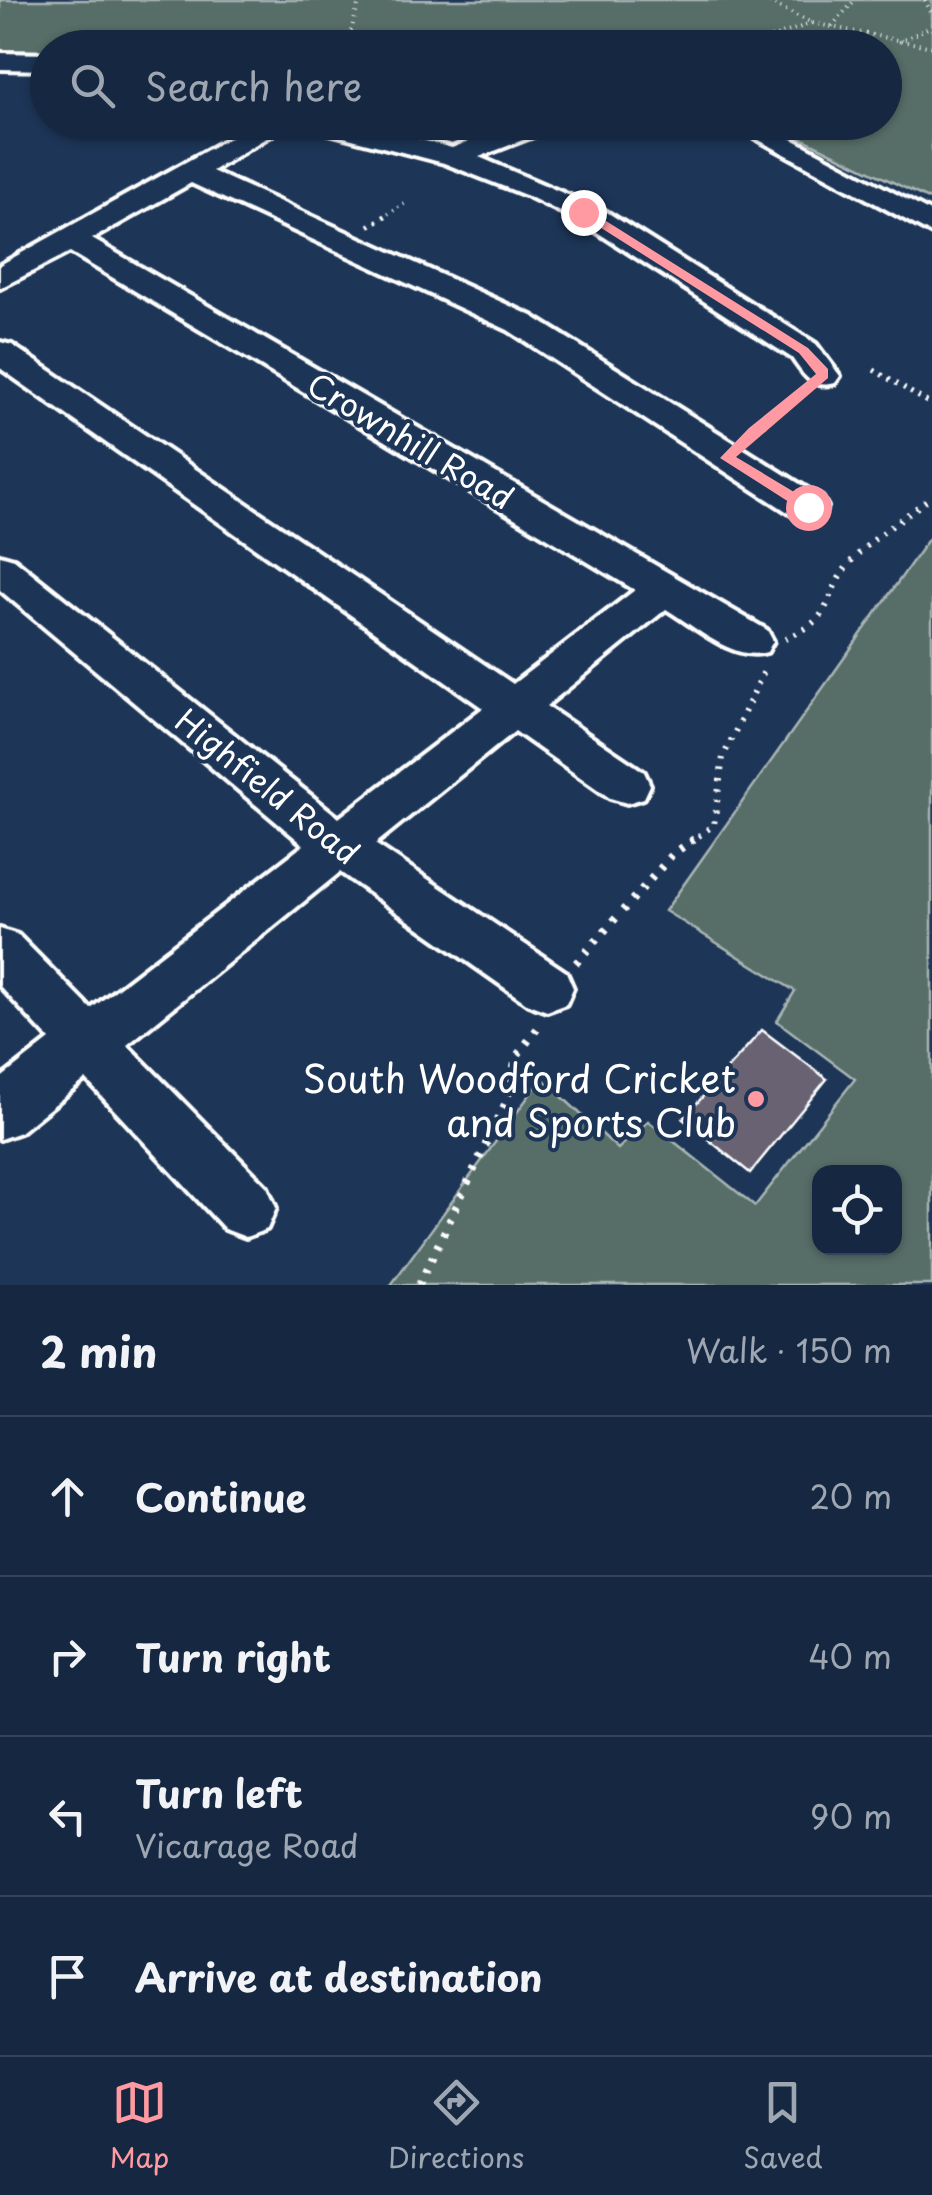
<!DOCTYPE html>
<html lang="en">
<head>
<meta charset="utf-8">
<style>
  body { margin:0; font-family:"Playpen Sans",sans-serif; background:#23344c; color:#f1f3f6 }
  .controls { position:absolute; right:30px; bottom:30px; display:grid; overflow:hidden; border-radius:20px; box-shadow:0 2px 8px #0004 }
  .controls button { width:90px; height:90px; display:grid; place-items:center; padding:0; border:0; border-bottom:2px solid #35445a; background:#162841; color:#f1f3f6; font:50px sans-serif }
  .stop { position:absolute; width:30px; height:30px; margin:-22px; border:8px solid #ff9aa2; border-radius:50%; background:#fff }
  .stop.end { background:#ff9aa2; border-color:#fff; box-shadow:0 2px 10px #0008 }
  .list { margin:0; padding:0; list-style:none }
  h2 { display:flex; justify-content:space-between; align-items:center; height:130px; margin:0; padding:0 40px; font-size:42px }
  h2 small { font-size:32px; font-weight:400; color:#9ea6b1 }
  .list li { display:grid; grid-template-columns:65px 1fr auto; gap:30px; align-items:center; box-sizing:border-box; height:160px; padding:0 40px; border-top:2px solid #35445a }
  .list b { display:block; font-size:38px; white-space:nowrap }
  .list p { margin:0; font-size:32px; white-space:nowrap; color:#9ea6b1 }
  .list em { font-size:32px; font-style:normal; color:#9ea6b1 }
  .icon { flex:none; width:55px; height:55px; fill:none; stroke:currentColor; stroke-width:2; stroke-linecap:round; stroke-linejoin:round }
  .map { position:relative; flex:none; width:932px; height:1285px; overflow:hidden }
  .search { position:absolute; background:#162841; box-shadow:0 2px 8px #0004; left:30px; right:30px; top:30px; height:110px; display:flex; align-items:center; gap:25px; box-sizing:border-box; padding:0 35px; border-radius:55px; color:#9ea6b1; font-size:38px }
  .sheet { height:770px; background:#162841 }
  nav { display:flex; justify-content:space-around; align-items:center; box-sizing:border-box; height:140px; border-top:2px solid #35445a; background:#162841; font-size:28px; color:#9ea6b1 }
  nav a { display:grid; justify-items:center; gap:5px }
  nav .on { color:#ff9aa2 }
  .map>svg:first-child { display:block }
  .green { fill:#566d68; stroke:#aab6b4; stroke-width:2.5; fill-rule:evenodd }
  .building { fill:#676273; stroke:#fff; stroke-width:2.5 }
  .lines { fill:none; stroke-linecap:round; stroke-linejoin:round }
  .minor-casing { stroke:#fff; stroke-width:8 }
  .path-far3 { stroke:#fff; stroke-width:4; stroke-dasharray:1 5; stroke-linecap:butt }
  .path-far2 { stroke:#fff; stroke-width:5; stroke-dasharray:2.5 6; stroke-linecap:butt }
  .path-far1 { stroke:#fff; stroke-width:6; stroke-dasharray:2.5 8; stroke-linecap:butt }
  .path { stroke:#fff; stroke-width:8; stroke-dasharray:4 10; stroke-linecap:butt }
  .minor { fill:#1d3557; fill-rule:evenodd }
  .route { fill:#ff9aa2 }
  .poi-dot { fill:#ff9aa2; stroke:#1d3557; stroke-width:4 }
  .labels { text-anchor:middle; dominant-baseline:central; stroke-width:8; stroke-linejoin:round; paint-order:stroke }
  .street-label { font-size:32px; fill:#fff; stroke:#1d3557 }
  .near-poi-label { font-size:38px; fill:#fff; stroke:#1d3557; text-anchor:end }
</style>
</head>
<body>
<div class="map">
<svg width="932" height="1285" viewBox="0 0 932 1285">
  <rect width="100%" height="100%" fill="#1d3557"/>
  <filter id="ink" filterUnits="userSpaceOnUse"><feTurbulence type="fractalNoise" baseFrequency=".01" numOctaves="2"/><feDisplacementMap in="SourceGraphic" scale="20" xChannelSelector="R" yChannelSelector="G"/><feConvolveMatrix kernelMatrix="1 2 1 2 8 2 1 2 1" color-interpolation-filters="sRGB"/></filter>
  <g filter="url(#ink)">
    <!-- green -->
    <g class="green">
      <polygon points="0,0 932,0 932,201 770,123 884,122 884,48 0,51"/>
      <path d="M932,534v751h-541l151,-207 76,71 30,-28 107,85 100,-127 -78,-58 18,-30 -130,-80zM820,1172h74v76h-74z"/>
    </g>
    <!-- building -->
    <polygon class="building" points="762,1030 827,1079 750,1173 683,1119"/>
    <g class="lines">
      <!-- minor casing -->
      <g class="minor-casing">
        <g id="minor">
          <polygon points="0,53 48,54 48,70 0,69"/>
          <path d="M258,122h34l-80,49 320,145 290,182 5,9 -5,9 -14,3 -14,-3 -286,-186 -317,-147 -99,56 675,391 6,11 -6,11c-34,10 -72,-26 -101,-43l-120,97 98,66 6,13 -6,13 -17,5 -17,-5 -95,-67 -140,113 191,128 7,16 -7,16 -19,7 -19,-7 -188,-132 -213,173 140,142 9,21 -9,21 -21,8 -21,-8 -139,-150 -66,53 -20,7v-60l50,-39 -50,-54v-57l18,6 73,74 213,-164 -304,-255v-35l14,4 325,259 144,-110 -483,-340v-26l12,3 501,339 122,-94 -565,-338 -70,36v-23z"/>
          <path d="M307,122h47l98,26 66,-26h39l-3,6 -75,29 126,54 211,133 24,32 -5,7c-24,6 -30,-7 -43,-25l-209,-135 -55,-27 -84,-33 -134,-35z"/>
          <polygon points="726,122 760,122 932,213 932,234"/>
        </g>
      </g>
      <!-- path-far3 -->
      <g class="path-far3">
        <polyline points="764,0 812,23 932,47"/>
        <polyline points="925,0 932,14"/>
        <polyline points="832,26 855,0"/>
        <polyline points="899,42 932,26"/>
        <polyline points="346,48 359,3 365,0"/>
        <polyline points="743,48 812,23"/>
        <polyline points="383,217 406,203"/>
      </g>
      <!-- path-far2 -->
      <g class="path-far2">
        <polyline points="369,226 387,215"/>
        <polyline points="874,370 932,405"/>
        <polyline points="750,436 801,393"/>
      </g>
      <!-- path-far1 -->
      <g class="path-far1">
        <path d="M785,639c53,-23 36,-40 63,-74 19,-24 59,-49 84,-69"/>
        <polyline points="690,842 714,825 723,757 765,669"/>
      </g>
      <!-- path -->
      <g class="path">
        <polyline points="576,963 673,854 694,839"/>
        <polyline points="419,1285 508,1098 516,1057 540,1025"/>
      </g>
      <!-- minor -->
      <use href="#minor" class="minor"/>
    </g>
  </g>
  <!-- route -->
  <polygon class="route" points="579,209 587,209 808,348 828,369 828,378 736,457 814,504 814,511 803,511 720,458 749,428 816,374 799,353 579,214"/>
  <!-- markers -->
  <circle class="poi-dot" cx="756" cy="1099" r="10"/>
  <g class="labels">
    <!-- street labels -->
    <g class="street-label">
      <text transform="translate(411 440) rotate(31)">Crownhill Road</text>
      <text transform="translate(268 786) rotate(39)">Highfield Road</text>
    </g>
    <!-- near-poi labels -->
    <g class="near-poi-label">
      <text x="736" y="1077">South Woodford Cricket<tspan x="736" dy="44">and Sports Club</tspan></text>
    </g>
  </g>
</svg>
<div class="controls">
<button><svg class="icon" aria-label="locate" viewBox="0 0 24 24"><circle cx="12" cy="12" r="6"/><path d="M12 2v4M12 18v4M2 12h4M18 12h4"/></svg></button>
</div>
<div class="stop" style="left:808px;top:507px"></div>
<div class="stop end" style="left:583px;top:212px"></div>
<div class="search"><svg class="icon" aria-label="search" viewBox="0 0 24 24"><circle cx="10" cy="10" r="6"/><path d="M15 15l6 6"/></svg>Search here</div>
</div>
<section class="sheet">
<h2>2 min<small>Walk · 150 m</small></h2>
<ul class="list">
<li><svg class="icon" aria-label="ahead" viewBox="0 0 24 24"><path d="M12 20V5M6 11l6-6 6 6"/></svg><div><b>Continue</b></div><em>20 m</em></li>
<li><svg class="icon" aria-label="right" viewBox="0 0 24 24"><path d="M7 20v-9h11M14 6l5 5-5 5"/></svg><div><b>Turn right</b></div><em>40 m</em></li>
<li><svg class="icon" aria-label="left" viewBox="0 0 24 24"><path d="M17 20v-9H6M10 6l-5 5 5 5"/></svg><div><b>Turn left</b><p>Vicarage Road</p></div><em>90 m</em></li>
<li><svg class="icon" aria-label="arrive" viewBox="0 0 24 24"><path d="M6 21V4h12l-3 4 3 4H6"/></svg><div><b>Arrive at destination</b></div></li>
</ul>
</section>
<nav>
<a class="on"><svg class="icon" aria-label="map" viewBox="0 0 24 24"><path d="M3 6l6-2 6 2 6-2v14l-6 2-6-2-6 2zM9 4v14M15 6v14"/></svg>Map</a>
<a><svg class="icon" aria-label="directions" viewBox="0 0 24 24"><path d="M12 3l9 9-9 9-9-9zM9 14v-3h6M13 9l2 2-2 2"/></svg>Directions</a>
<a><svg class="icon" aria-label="saved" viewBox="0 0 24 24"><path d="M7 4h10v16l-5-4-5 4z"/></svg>Saved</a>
</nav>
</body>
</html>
